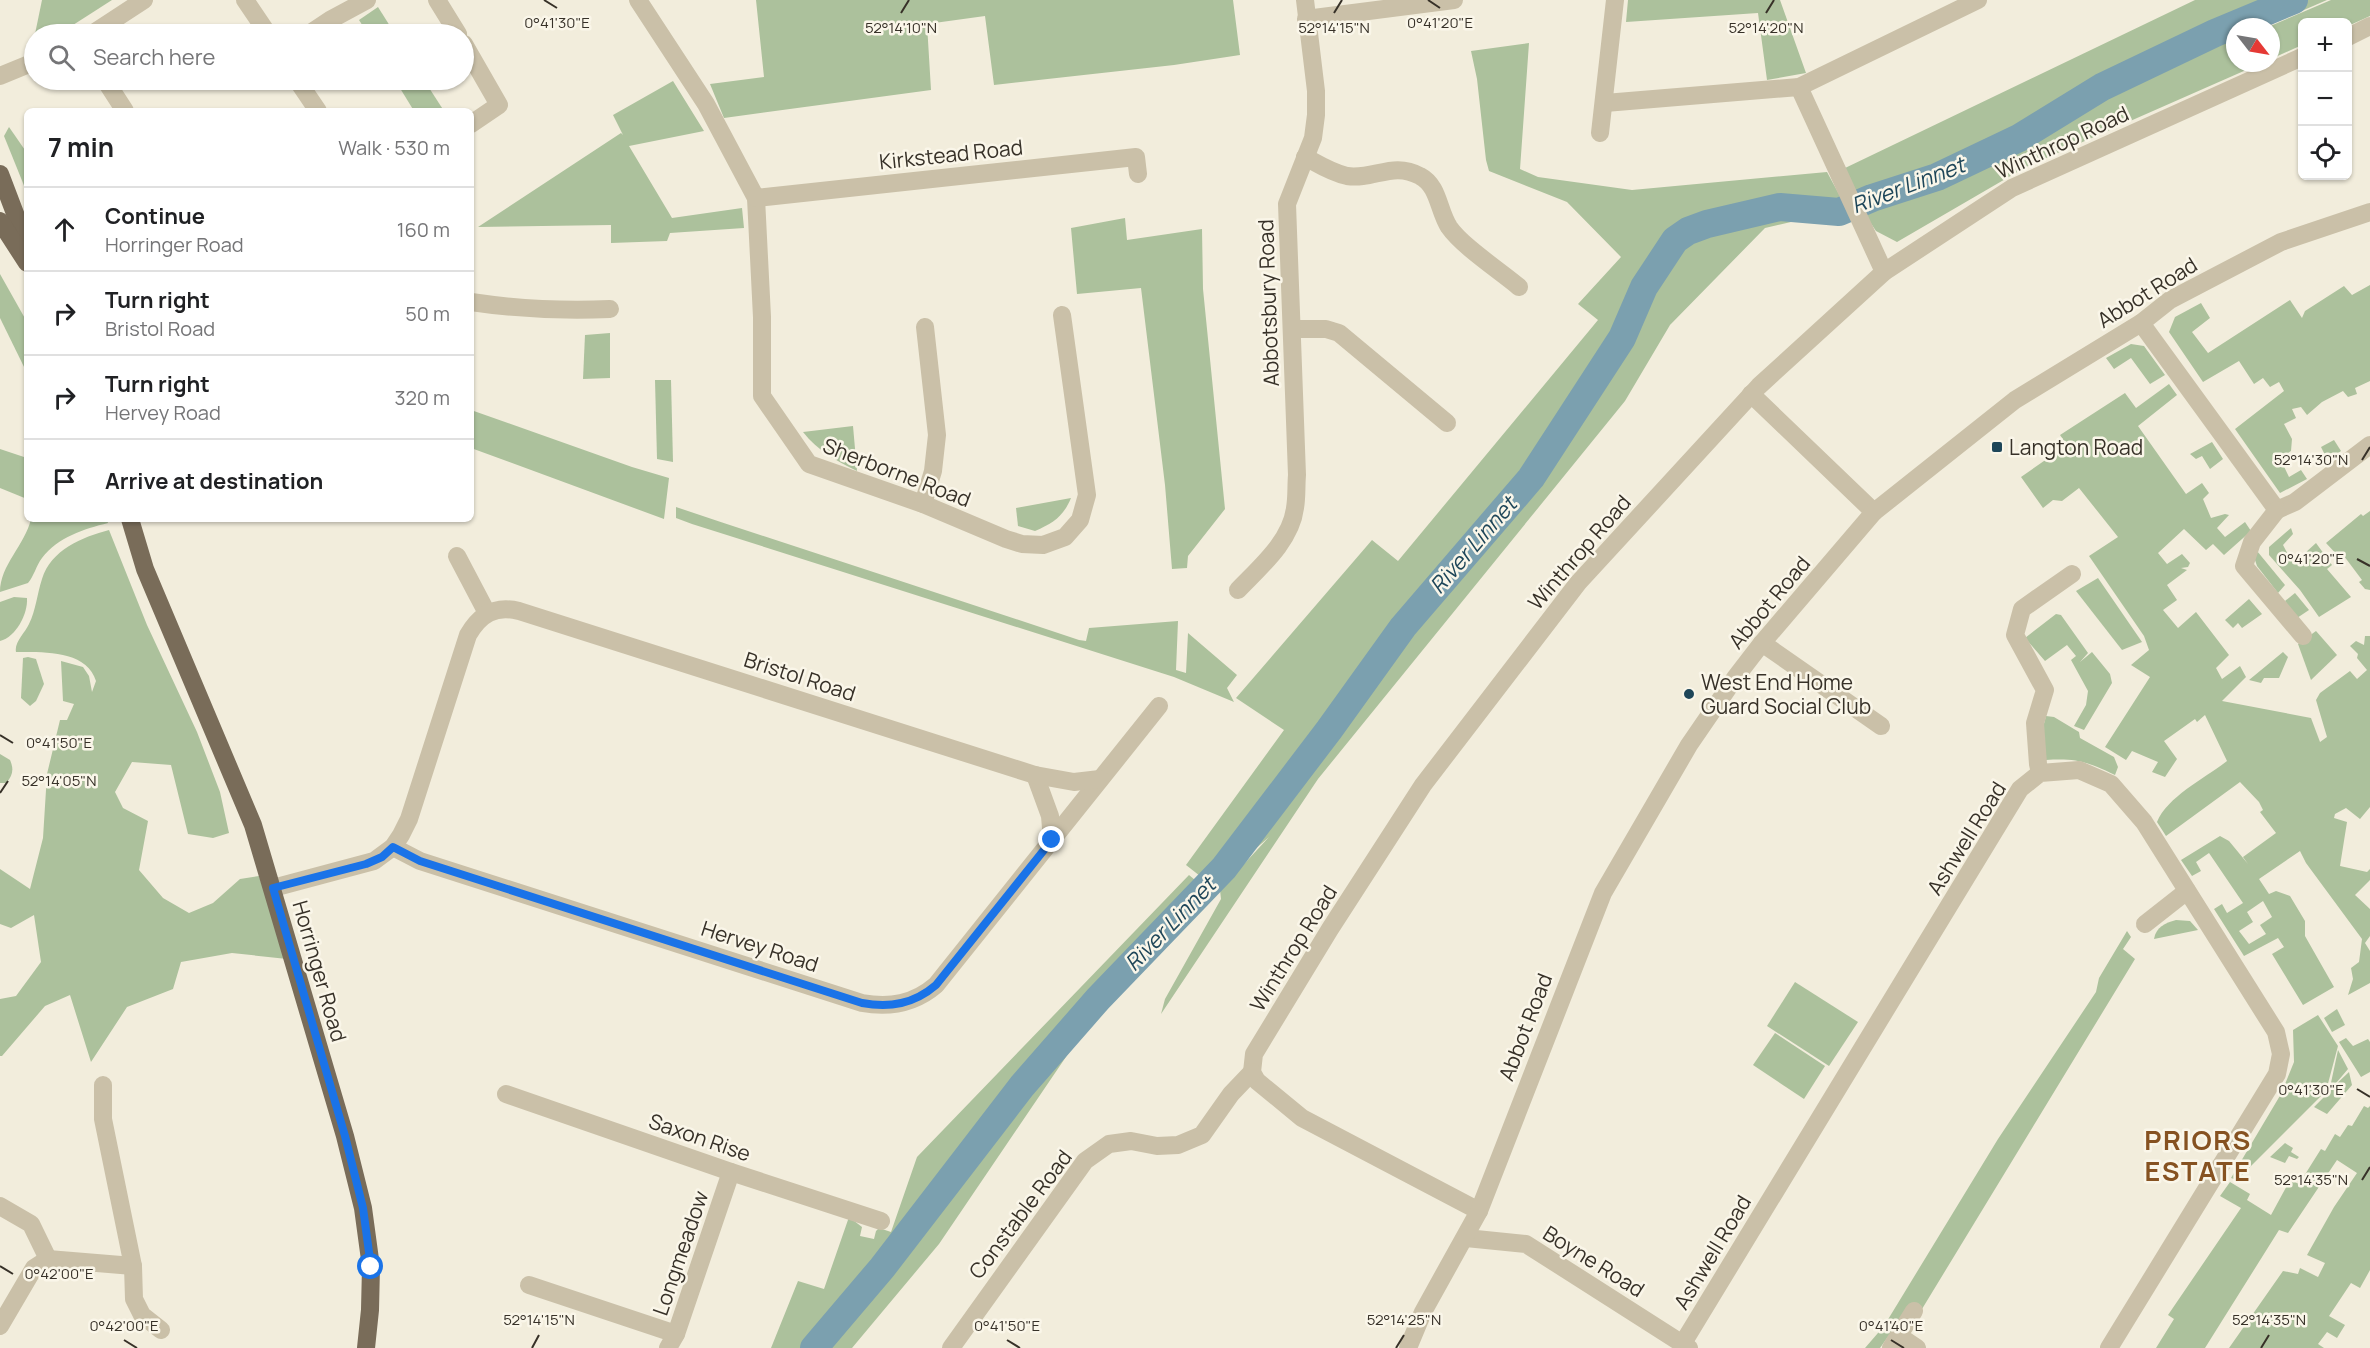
<!DOCTYPE html>
<html lang="en">
<head>
<meta charset="utf-8">
<style>
  body { margin:0; font-family:Manrope,sans-serif; background:#f2f2f2; color:#202124 }
  .controls { position:absolute; right:18px; top:18px; display:grid; overflow:hidden; border-radius:9px; box-shadow:0 2px 4px #0004 }
  .controls button { width:54px; height:54px; display:grid; place-items:center; padding:0; border:0; border-bottom:2px solid #e0e0e0; background:#fff; color:#202124; font:30px sans-serif }
  .compass { position:absolute; left:2226px; top:18px; width:54px; height:54px; border-radius:50%; background:#fff; box-shadow:0 2px 4px #0004; rotate:121deg }
  .stop { position:absolute; width:18px; height:18px; margin:-14px; border:4px solid #1a73e8; border-radius:50%; background:#fff }
  .stop.end { background:#1a73e8; border-color:#fff; box-shadow:0 2px 6px #0008 }
  .list { margin:0; padding:0; list-style:none }
  h2 { display:flex; justify-content:space-between; align-items:center; height:78px; margin:0; padding:0 24px; font-size:26px }
  h2 small { font-size:20px; font-weight:400; color:#757577 }
  .list li { display:grid; grid-template-columns:39px 1fr auto; gap:18px; align-items:center; box-sizing:border-box; height:84px; padding:0 24px; border-top:2px solid #e0e0e0 }
  .list b { display:block; font-size:22px; white-space:nowrap }
  .list p { margin:0; font-size:20px; white-space:nowrap; color:#757577 }
  .list em { font-size:20px; font-style:normal; color:#757577 }
  .icon { flex:none; width:33px; height:33px; fill:none; stroke:currentColor; stroke-width:2; stroke-linecap:round; stroke-linejoin:round }
  .map { position:relative; flex:none; width:2370px; height:1348px; overflow:hidden }
  .search { position:absolute; background:#fff; box-shadow:0 2px 4px #0004; left:24px; top:24px; width:450px; height:66px; display:flex; align-items:center; gap:15px; box-sizing:border-box; padding:0 21px; border-radius:33px; color:#757577; font-size:22px }
  .panel { position:absolute; background:#fff; box-shadow:0 2px 4px #0004; left:24px; top:108px; width:450px; height:414px; border-radius:9px }
  .map>svg:first-child { display:block }
  .green { fill:#acc19c; fill-rule:evenodd }
  .lines { fill:none; stroke-linecap:round; stroke-linejoin:round }
  .river { stroke:#7ba0af; stroke-width:28 }
  .minor { stroke:#cac0a8; stroke-width:18 }
  .major { stroke:#796c59; stroke-width:18 }
  .route { stroke:#1a73e8; stroke-width:8 }
  .ticks { fill:none; stroke:#373128; stroke-width:2 }
  .poi-dot { fill:#1e4659; stroke:#faf6e9; stroke-width:2 }
  .labels { text-anchor:middle; dominant-baseline:central; stroke-width:5; stroke-linejoin:round; paint-order:stroke }
  .street-label { font-size:21px; fill:#373128; stroke:#faf6e9 }
  .poi-label { font-size:21px; fill:#373128; stroke:#faf6e9; text-anchor:start }
  .water-label { font-size:22px; font-style:italic; fill:#1e4659; stroke:#faf6e9 }
  .district-label { font-size:27px; font-weight:bold; letter-spacing:1.5px; fill:#865221; stroke:#faf6e9 }
  .ticks-label { font-size:15px; text-anchor:middle; fill:#373128; stroke:#faf6e9; stroke-width:5; stroke-linejoin:round; paint-order:stroke }
</style>
</head>
<body>
<div class="map">
<svg width="2370" height="1348" viewBox="0 0 2370 1348">
  <rect width="100%" height="100%" fill="#f2eddc"/>
  <!-- green -->
  <g class="green">
    <polygon points="42,0 112,0 59,34 35,34"/>
    <polygon points="756,0 1233,0 1240,55 1174,65 994,85 985,16 927,24 931,90 724,118 710,84 764,77"/>
    <polygon points="1628,0 1780,0 1806,73 1767,80 1758,13 1626,22"/>
    <path d="M2195,0h132l-62,27h-30v36h27l-236,104 -129,75 -21,-11 -18,-27 -15,-35zM1968,159l-31,18 -65,22v-1z"/>
    <polygon points="2331,0 2370,0 2370,16 2348,26 2348,22 2302,22 2302,45 2271,59 2271,27 2268,27"/>
    <polygon points="378,7 395,34 368,34 359,20"/>
    <polygon points="1529,43 1520,169 1538,177 1632,190 1827,172 1847,209 1765,228 1670,325 1625,401 1318,779 1161,1014 1165,999 1221,899 1220,890 1269,837 1214,885 1200,876 1186,865 1284,730 1236,698 1372,540 1398,561 1598,320 1578,304 1621,257 1567,202 1489,171 1486,160 1477,79 1471,51"/>
    <polygon points="395,80 424,80 444,111 414,111"/>
    <polygon points="673,81 704,131 629,146 672,218 742,208 744,228 670,233 667,241 611,243 611,225 478,227 621,133 623,135 613,115"/>
    <polygon points="9,127 27,153 27,193 4,136"/>
    <polygon points="1125,218 1127,240 1202,229 1203,289 1225,509 1188,556 1187,568 1172,569 1165,485 1141,288 1077,294 1071,228"/>
    <polygon points="0,274 27,322 27,373 0,318"/>
    <polygon points="2370,285 2370,381 2355,388 2357,394 2348,397 2343,391 2322,402 2307,415 2301,407 2292,409 2296,418 2284,424 2292,439 2291,451 2280,458 2289,477 2301,470 2307,479 2280,493 2235,429 2284,391 2279,382 2270,387 2263,378 2254,384 2239,361 2203,382 2169,332 2175,317 2201,303 2210,318 2192,332 2208,353 2290,300 2302,318 2305,311 2344,286 2352,295"/>
    <polygon points="610,333 610,378 583,379 585,335"/>
    <polygon points="2131,344 2144,346 2165,375 2150,384 2131,358 2114,369 2106,358"/>
    <polygon points="655,380 671,380 673,462 657,459"/>
    <path d="M2169,384l8,11 -39,31 48,68 16,-11 7,10 -6,6 8,19 14,-4 4,1 -12,13 8,9 20,-15 6,9 -27,24 -11,-11 -7,6 -22,-21 -26,24 9,11 15,-10 8,9 -2,4 -7,1 6,2 -20,15 10,15 -14,10 15,18 18,-16 33,43 -13,13 6,11 18,-13 6,11 -24,24 89,17 9,24 7,-5 -11,-37 4,-7 30,-22 7,8 10,-9 -10,-12 1,-4 -8,-8 6,-5 8,4 1,-9h5v171l-10,12 -14,-11 -11,6 -1,4 13,4 -7,44 27,6 3,-3v11l-15,15 15,14v27l-5,7 5,8v32l-22,12 5,-16 -2,-11 8,-6 3,-23 -56,-76 -6,-12 -41,28 10,15 7,-3 14,5 15,25v15l29,51 -31,18 -31,-51 12,-7 -6,-9 -34,18 -30,-47 8,-5 5,9 16,-10 -34,-50 -13,9 5,9 -9,5 -11,-16 39,-24 9,5 19,23 -5,-7 33,-24 -16,-21 3,-2 -4,-8 -19,-20 -74,54 -9,-14c10,-25 48,-44 70,-61l-22,-46 -8,7 -2,-3 -31,22 13,18 -12,18 -13,-5 6,-10 -26,-11 -6,9 -21,-13 45,-70 -19,-12 18,-15 -5,-14 -55,-80 29,-19 -39,-49 -17,13 -9,-1 -10,8 -22,-31 46,-32 -7,-10 65,-42 11,15zM2263,901l9,16 -12,8 6,9 -17,10 -10,-13 14,-9 -6,-10z"/>
    <polygon points="471,410 632,467 669,478 664,519 471,448"/>
    <path d="M853,426l4,45c-22,-11 -39,-20 -54,-39z"/>
    <polygon points="2334,440 2341,451 2328,461 2321,447"/>
    <polygon points="2212,442 2223,459 2210,469 2202,456 2196,459 2190,454"/>
    <polygon points="0,449 27,458 27,499 0,488"/>
    <path d="M1071,498c-8,19 -18,25 -36,33l-17,-5 -2,-18z"/>
    <path d="M676,507c134,45 269,88 403,133l7,1 3,-13 89,-7 -2,49 10,3 2,-40 49,42 -10,13 7,14 -60,-25 -482,-153 -16,-6z"/>
    <polygon points="2370,511 2370,590 2365,589 2359,582 2362,580 2344,556 2340,558 2326,543 2361,514 2363,516"/>
    <path d="M31,519h76l1,4c-24,6 -50,14 -66,35 -6,8 -8,18 -14,25l-28,9c0,-27 25,-47 31,-73z"/>
    <polygon points="2291,528 2293,534 2283,545 2293,564 2316,543 2332,565 2327,569 2351,597 2319,617 2300,590 2269,555 2269,547"/>
    <path d="M109,530l38,95 50,107 23,60 9,41 -16,5 -25,-4 -17,-69 -39,-3 -17,30 8,16 25,13 -9,49 24,28 26,15 24,-10 27,-24 19,-3 28,83 -55,-6 -51,9 -8,27 -46,18 -36,55 -21,-67 -25,11 -43,50h-2v-57l16,-3 25,-34 -7,-47 -23,13 -11,-4v-55l30,20 13,-51 4,-64 13,-54h7l7,-16 -11,-3 -2,-40 22,6 6,9 3,16 4,-11c-9,-31 -53,-29 -80,-29 -2,-10 9,-19 13,-28 7,-14 8,-30 13,-45 9,-29 40,-42 67,-49z"/>
    <polygon points="2257,551 2285,585 2278,593 2257,566 2254,557"/>
    <polygon points="2098,578 2142,642 2122,650 2076,591"/>
    <polygon points="2295,593 2309,610 2297,618 2285,601"/>
    <path d="M14,597l13,1c1,16 -11,39 -27,43v-39z"/>
    <polygon points="2249,599 2262,614 2242,628 2238,623 2233,628 2225,620"/>
    <polygon points="2056,614 2061,615 2088,653 2080,662 2092,652 2110,674 2112,683 2084,730 2074,726 2086,705 2088,691 2071,660 2076,656 2067,645 2045,661 2025,638"/>
    <polygon points="2316,631 2337,655 2311,680 2298,644"/>
    <polygon points="2283,652 2288,657 2279,678 2264,678 2261,683 2249,680"/>
    <polygon points="28,657 36,659 44,684 36,701 30,706 21,698 23,658"/>
    <path d="M2046,716l8,1 25,15 1,6 34,19 4,10 -3,8c-27,-13 -38,-17 -69,-15l-6,-21z"/>
    <path d="M0,754l10,6c4,9 3,16 -4,23h-6z"/>
    <polygon points="1189,875 1207,890 1110,992 939,1244 852,1348 814,1348 946,1194 948,1173 884,1260 807,1348 771,1348 798,1281 824,1289 849,1217 862,1227 860,1236 874,1239 876,1231 879,1228 891,1232 917,1157"/>
    <path d="M2176,920l14,1 8,9 -44,9c2,-12 11,-16 22,-19z"/>
    <polygon points="2127,931 2131,937 2123,949 2135,959 1922,1309 1911,1304 1880,1348 1865,1348 1884,1326 1998,1139 2096,992 2099,978"/>
    <polygon points="1795,982 1858,1022 1829,1066 1767,1026"/>
    <polygon points="2337,1009 2345,1025 2332,1032 2324,1018"/>
    <polygon points="2318,1015 2338,1046 2326,1091 2237,1180 2231,1178 2281,1094 2294,1062 2293,1030"/>
    <polygon points="1775,1033 1825,1066 1804,1099 1753,1065"/>
    <polygon points="2346,1038 2353,1046 2368,1039 2370,1042 2370,1072 2361,1077 2339,1042"/>
    <polygon points="2338,1050 2348,1069 2331,1089 2349,1072 2352,1085 2327,1114 2314,1107 2329,1092"/>
    <polygon points="2364,1106 2368,1108 2370,1106 2370,1270 2360,1288 2351,1283 2329,1316 2345,1325 2337,1338 2327,1332 2318,1344 2324,1348 2229,1348 2283,1271 2298,1274 2300,1268 2318,1277 2325,1263 2307,1255 2334,1207 2357,1173 2337,1160 2288,1233 2279,1230 2205,1348 2156,1348 2174,1319 2168,1315 2241,1208 2220,1196 2230,1182 2250,1194 2247,1200 2271,1215 2290,1180 2299,1184 2321,1149 2325,1151 2335,1134 2340,1137 2348,1125 2352,1126"/>
    <polygon points="2285,1143 2293,1148 2291,1152 2299,1157 2297,1159 2289,1156 2285,1163 2270,1157"/>
  </g>
  <g class="lines">
    <!-- river -->
    <polyline class="river" points="814,1348 882,1268 1022,1086 1098,999 1224,868 1329,730 1403,627 1531,478 1622,338 1644,287 1675,240 1688,231 1707,224 1780,207 1839,212 1872,198 1937,177 2019,138 2102,87 2215,33 2294,0"/>
    <!-- minor -->
    <g class="minor">
      <polyline points="245,0 268,34"/>
      <polyline points="437,0 458,34"/>
      <polyline points="638,0 706,104 756,198 762,317 762,396 809,464 923,504 1006,539 1022,544 1043,545 1065,537 1080,520 1087,495 1062,315"/>
      <polyline points="1306,19 1454,0"/>
      <polyline points="92,34 144,0"/>
      <polyline points="309,34 330,20 367,0"/>
      <polyline points="2348,37 2370,26"/>
      <polyline points="464,44 499,105 471,124"/>
      <polyline points="0,76 34,62"/>
      <polyline points="105,80 125,111"/>
      <polyline points="297,80 318,111"/>
      <polyline points="1799,87 1884,272"/>
      <polyline points="1605,103 1799,87 1978,0"/>
      <polyline points="1600,133 1615,0"/>
      <path d="M1305,157c13,7 27,16 42,19 27,4 46,-15 73,0 19,10 18,34 29,51 13,19 51,44 70,60"/>
      <polyline points="756,198 1136,157 1138,174"/>
      <path d="M471,302c47,7 91,9 139,7"/>
      <polyline points="2141,323 2277,510 2295,502 2370,445"/>
      <polyline points="1293,329 1326,329 1339,333 1447,423"/>
      <polyline points="1751,394 1874,512"/>
      <polyline points="923,504 933,471 937,435 925,327"/>
      <polyline points="2277,510 2252,542 2244,566 2303,636"/>
      <polyline points="457,556 487,613"/>
      <path d="M1238,590c22,-23 53,-49 57,-82 2,-11 1,-22 2,-33l-10,-271 26,-66 3,-23v-24l-11,-91"/>
      <polyline points="1762,643 1881,726"/>
      <polyline points="2040,773 2038,764 2035,723 2045,690 2015,635 2022,609 2072,574"/>
      <polyline points="1035,775 1050,816 1052,840"/>
      <path d="M393,847l27,14 442,142c28,5 52,1 74,-18l223,-279"/>
      <path d="M273,888l101,-27 19,-14 8,-12 8,-16 59,-184c12,-21 27,-30 51,-24l516,164 39,7 26,-3"/>
      <polyline points="2145,924 2187,891"/>
      <polyline points="103,1085 103,1119 133,1266 134,1299 142,1315 161,1330"/>
      <polyline points="506,1094 731,1172 881,1221"/>
      <polyline points="0,1206 31,1224 48,1259"/>
      <polyline points="1479,1211 1302,1118 1257,1081 1252,1072 1254,1054 1330,929 1423,785 1578,583 1759,386 1884,272 2012,188 2302,57"/>
      <polyline points="1466,1238 1526,1244 1689,1348"/>
      <polyline points="529,1285 676,1334"/>
      <polyline points="0,1326 34,1268 48,1259 133,1266"/>
      <polyline points="1899,1336 1917,1348"/>
      <polyline points="1683,1343 2020,789 2040,773 2079,770 2111,784 2144,822 2276,1032 2281,1054 2277,1074 2109,1348"/>
      <polyline points="668,1348 676,1334 731,1172"/>
      <polyline points="951,1348 1085,1161 1109,1144 1131,1141 1157,1146 1178,1145 1202,1135 1231,1094 1252,1072"/>
      <polyline points="1408,1348 1423,1312 1479,1211 1603,893 1689,745 1735,678 1762,643 1874,512 2015,400 2141,323 2170,300 2281,242 2370,212"/>
      <polyline points="1891,1348 1914,1311"/>
    </g>
    <!-- major -->
    <g class="major">
      <polyline points="0,174 27,245"/>
      <polyline points="0,221 27,263"/>
      <polyline points="130,519 145,569 253,825 345,1136 363,1208 371,1267 370,1310 366,1348"/>
    </g>
  </g>
  <g class="lines">
    <!-- route -->
    <path class="route" d="M371,1267l-8,-59 -18,-72 -72,-248 93,-24 16,-7 11,-10 27,14 442,142c28,5 52,1 74,-18l116,-145"/>
  </g>
  <!-- ticks -->
  <path class="ticks" d="M544,0l13,8M1428,0l12,8M901,13l8,-13M1334,13l8,-13M1766,13l8,-13M2362,460l8,-13M2357,559l13,7M0,735l13,8M0,793l8,-12M2357,1089l13,8M2362,1180l8,-13M0,1266l13,8M124,1340l13,8M1007,1340l13,8M1891,1340l13,8M532,1348l7,-13M1396,1348l8,-13M2261,1348l8,-13"/>
  <!-- markers -->
  <g class="poi-dot">
    <rect x="1991" y="441" width="12" height="12" rx="3"/>
    <circle cx="1689" cy="694" r="6"/>
  </g>
  <g class="labels">
    <!-- street labels -->
    <g class="street-label">
      <text transform="translate(2062 142) rotate(-25)">Winthrop Road</text>
      <text transform="translate(951 154) rotate(-6)">Kirkstead Road</text>
      <text transform="translate(2147 292) rotate(-32)">Abbot Road</text>
      <text transform="translate(1268 303) rotate(-92)">Abbotsbury Road</text>
      <text transform="translate(897 472) rotate(21)">Sherborne Road</text>
      <text transform="translate(1579 552) rotate(-49)">Winthrop Road</text>
      <text transform="translate(1769 602) rotate(-50)">Abbot Road</text>
      <text transform="translate(800 676) rotate(18)">Bristol Road</text>
      <text transform="translate(1966 838) rotate(-58)">Ashwell Road</text>
      <text transform="translate(760 946) rotate(18)">Hervey Road</text>
      <text transform="translate(1293 948) rotate(-58)">Winthrop Road</text>
      <text transform="translate(320 971) rotate(74)">Horringer Road</text>
      <text transform="translate(1525 1027) rotate(-69)">Abbot Road</text>
      <text transform="translate(700 1137) rotate(19)">Saxon Rise</text>
      <text transform="translate(1020 1214) rotate(-53)">Constable Road</text>
      <text transform="translate(1712 1252) rotate(-59)">Ashwell Road</text>
      <text transform="translate(680 1253) rotate(-71)">Longmeadow</text>
      <text transform="translate(1594 1261) rotate(32)">Boyne Road</text>
    </g>
    <!-- poi labels -->
    <g class="poi-label">
      <text x="2009" y="447">Langton Road</text>
      <text x="1701" y="682">West End Home<tspan x="1701" dy="24">Guard Social Club</tspan></text>
    </g>
    <!-- water labels -->
    <g class="water-label">
      <text transform="translate(1908 185) rotate(-21)">River Linnet</text>
      <text transform="translate(1473 545) rotate(-49)">River Linnet</text>
      <text transform="translate(1170 924) rotate(-46)">River Linnet</text>
    </g>
    <!-- district labels -->
    <g class="district-label">
      <text x="2198" y="1139">PRIORS<tspan x="2198" dy="31">ESTATE</tspan></text>
    </g>
  </g>
  <g class="ticks-label">
    <text x="557" y="28">0°41'30"E</text>
    <text x="1440" y="28">0°41'20"E</text>
    <text x="901" y="33">52°14'10"N</text>
    <text x="1334" y="33">52°14'15"N</text>
    <text x="1766" y="33">52°14'20"N</text>
    <text x="2311" y="465">52°14'30"N</text>
    <text x="2311" y="564">0°41'20"E</text>
    <text x="59" y="748">0°41'50"E</text>
    <text x="59" y="786">52°14'05"N</text>
    <text x="2311" y="1095">0°41'30"E</text>
    <text x="2311" y="1185">52°14'35"N</text>
    <text x="59" y="1279">0°42'00"E</text>
    <text x="539" y="1325">52°14'15"N</text>
    <text x="1404" y="1325">52°14'25"N</text>
    <text x="2269" y="1325">52°14'35"N</text>
    <text x="124" y="1331">0°42'00"E</text>
    <text x="1007" y="1331">0°41'50"E</text>
    <text x="1891" y="1331">0°41'40"E</text>
  </g>
</svg>
<div class="controls">
<button>+</button>
<button>−</button>
<button><svg class="icon" aria-label="locate" viewBox="0 0 24 24"><circle cx="12" cy="12" r="6"/><path d="M12 2v4M12 18v4M2 12h4M18 12h4"/></svg></button>
</div>
<svg class="compass" viewBox="-18 -18 36 36"><path d="M0-13l5 13h-10z" fill="#e53935"/><path d="M0 13l5-13h-10z" fill="#757577"/></svg>
<div class="stop" style="left:371px;top:1267px"></div>
<div class="stop end" style="left:1052px;top:840px"></div>
<div class="search"><svg class="icon" aria-label="search" viewBox="0 0 24 24"><circle cx="10" cy="10" r="6"/><path d="M15 15l6 6"/></svg>Search here</div>
<section class="panel">
<h2>7 min<small>Walk · 530 m</small></h2>
<ul class="list">
<li><svg class="icon" aria-label="ahead" viewBox="0 0 24 24"><path d="M12 20V5M6 11l6-6 6 6"/></svg><div><b>Continue</b><p>Horringer Road</p></div><em>160 m</em></li>
<li><svg class="icon" aria-label="right" viewBox="0 0 24 24"><path d="M7 20v-9h11M14 6l5 5-5 5"/></svg><div><b>Turn right</b><p>Bristol Road</p></div><em>50 m</em></li>
<li><svg class="icon" aria-label="right" viewBox="0 0 24 24"><path d="M7 20v-9h11M14 6l5 5-5 5"/></svg><div><b>Turn right</b><p>Hervey Road</p></div><em>320 m</em></li>
<li><svg class="icon" aria-label="arrive" viewBox="0 0 24 24"><path d="M6 21V4h12l-3 4 3 4H6"/></svg><div><b>Arrive at destination</b></div></li>
</ul>
</section>
</div>
</body>
</html>
